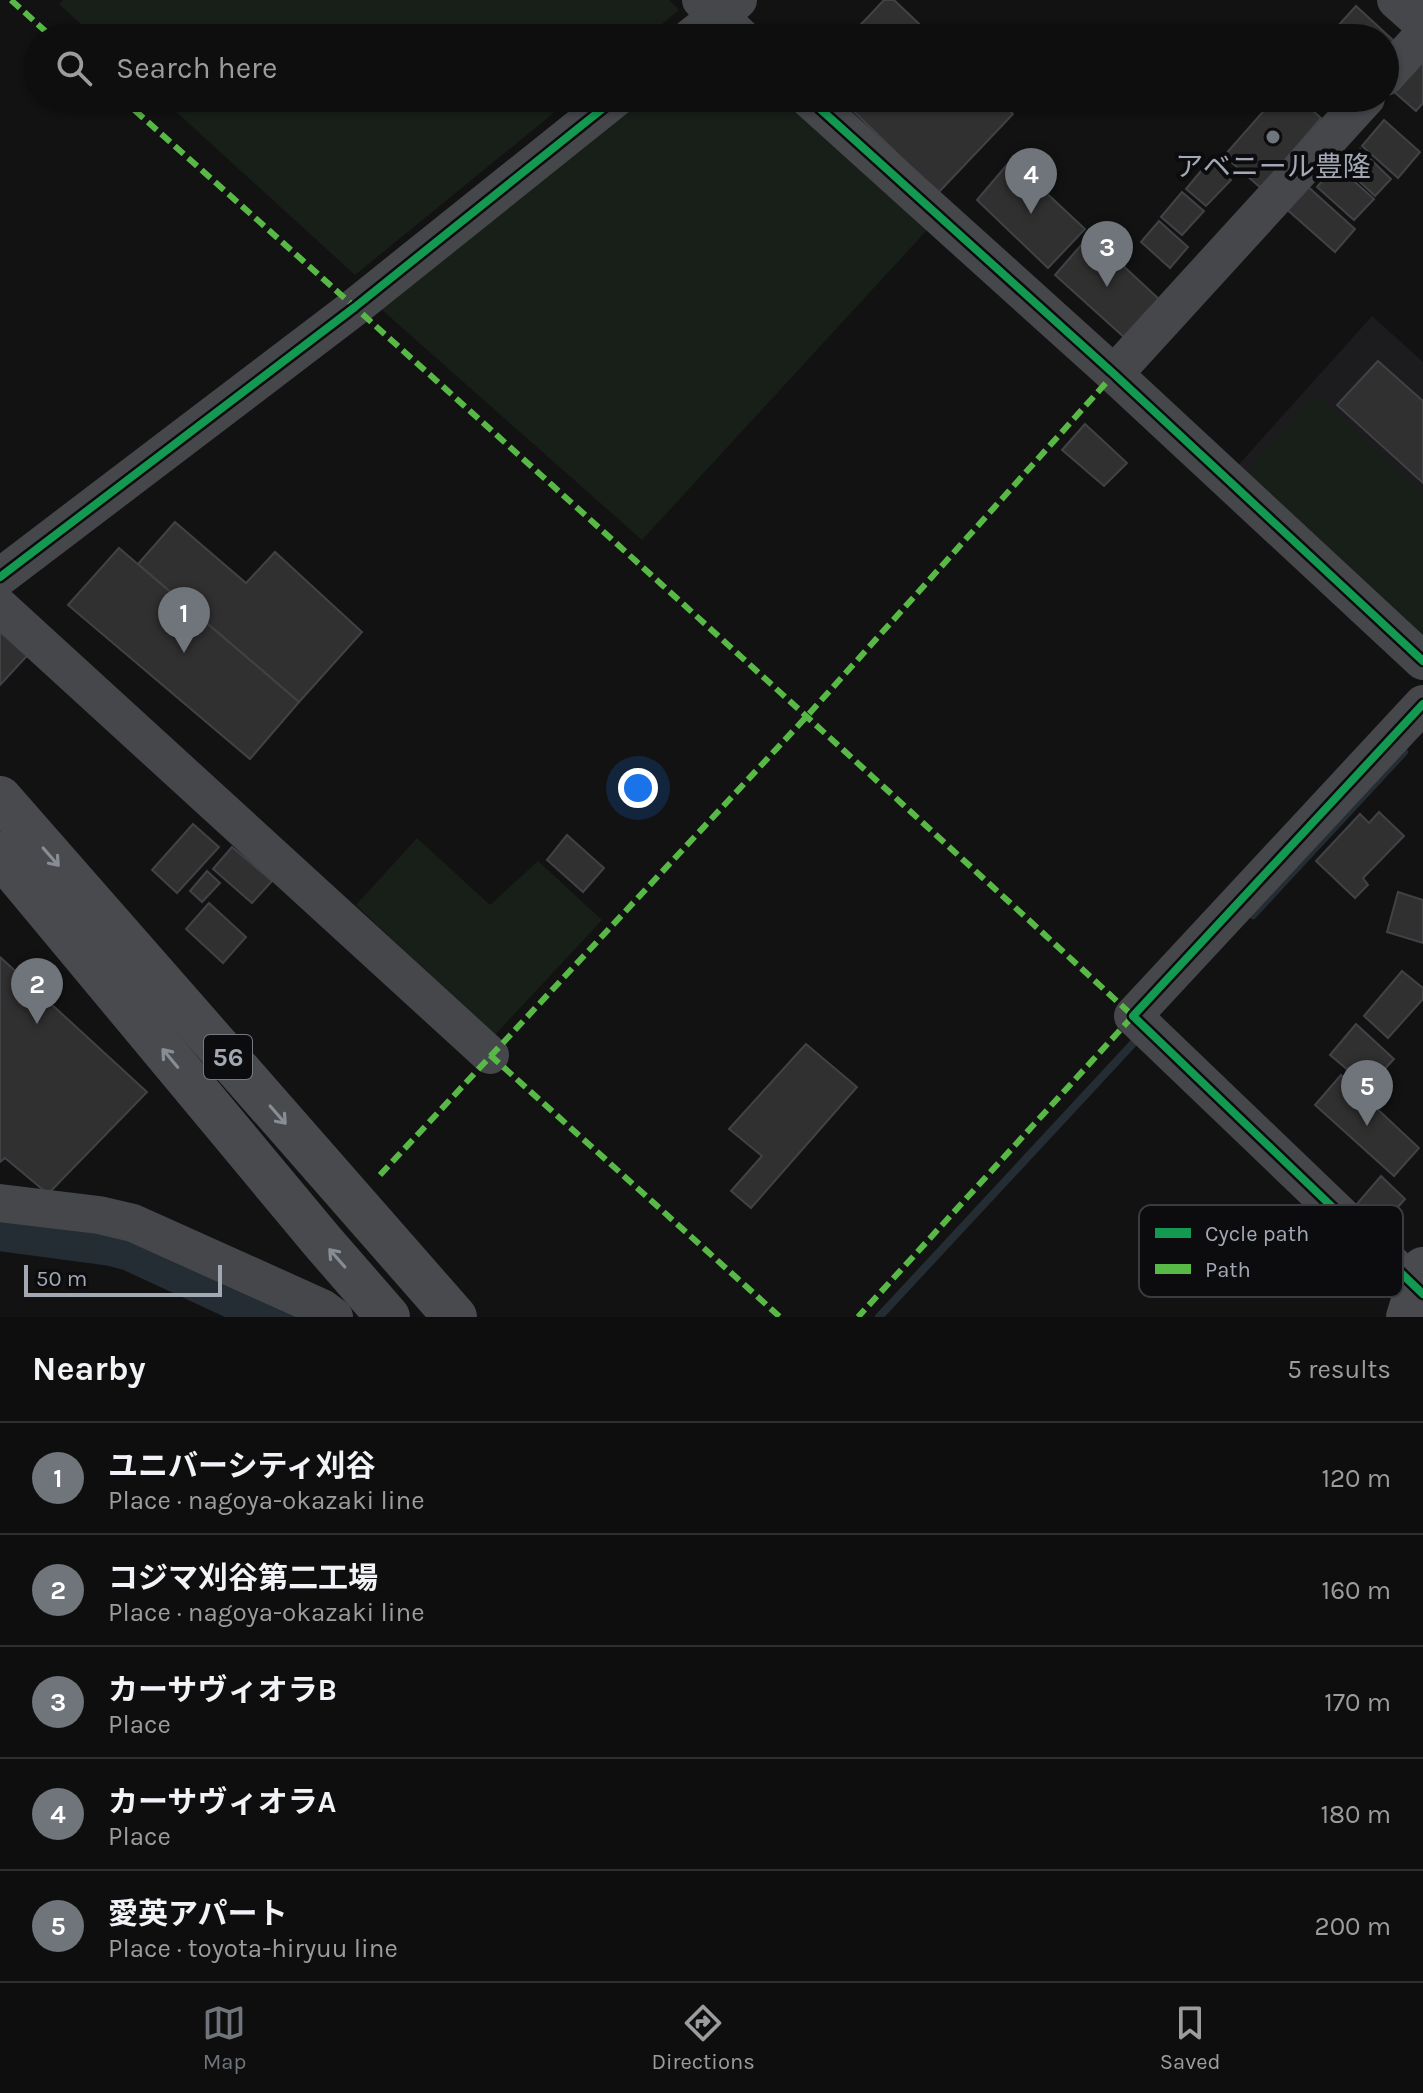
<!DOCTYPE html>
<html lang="en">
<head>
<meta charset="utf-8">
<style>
  body { margin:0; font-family:Karla,"Noto Sans JP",sans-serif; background:#1c1c1c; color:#f1f3f6 }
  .scale { position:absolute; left:24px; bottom:20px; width:198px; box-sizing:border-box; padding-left:8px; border:4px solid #a2a8b4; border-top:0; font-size:22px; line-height:28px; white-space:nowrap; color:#a2a8b4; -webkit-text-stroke:6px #0c0c0e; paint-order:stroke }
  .you { position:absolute; left:638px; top:788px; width:28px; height:28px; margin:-20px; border:6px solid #fff; border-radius:50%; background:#1a73e8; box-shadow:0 0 0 12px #1a73e833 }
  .badge { display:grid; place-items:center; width:52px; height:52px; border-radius:50%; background:#70747b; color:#fff; font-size:26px; font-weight:700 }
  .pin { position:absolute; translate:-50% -66px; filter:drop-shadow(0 2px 4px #0008) }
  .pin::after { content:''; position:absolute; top:42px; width:28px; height:24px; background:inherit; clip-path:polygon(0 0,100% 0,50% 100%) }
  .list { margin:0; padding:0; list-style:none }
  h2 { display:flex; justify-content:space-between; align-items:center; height:104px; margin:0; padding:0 32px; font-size:34px }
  h2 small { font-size:26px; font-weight:400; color:#9b9c9e }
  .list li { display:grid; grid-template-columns:52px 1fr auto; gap:24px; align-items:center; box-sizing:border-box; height:112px; padding:0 32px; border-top:2px solid #2e2e2e }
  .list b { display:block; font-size:30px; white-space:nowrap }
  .list p { margin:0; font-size:26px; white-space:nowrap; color:#9b9c9e }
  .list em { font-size:26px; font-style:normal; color:#9b9c9e }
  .icon { flex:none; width:44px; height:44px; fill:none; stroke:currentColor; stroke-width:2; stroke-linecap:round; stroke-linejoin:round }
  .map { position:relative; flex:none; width:1423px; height:1317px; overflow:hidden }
  .search { position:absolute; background:#0e0e0e; box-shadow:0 2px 6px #0004; left:24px; right:24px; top:24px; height:88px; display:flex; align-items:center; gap:20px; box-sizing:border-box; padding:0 28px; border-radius:44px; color:#9b9c9e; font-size:30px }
  .sheet { height:664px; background:#0e0e0e }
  nav { display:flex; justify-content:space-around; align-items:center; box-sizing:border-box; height:112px; border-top:2px solid #2e2e2e; background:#0e0e0e; font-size:22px; color:#9b9c9e }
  nav a { display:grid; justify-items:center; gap:4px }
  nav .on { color:#70747b }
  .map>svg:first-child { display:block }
  .built { fill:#1c1c1e }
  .green { fill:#181f19 }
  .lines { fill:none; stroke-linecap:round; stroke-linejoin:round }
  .stream { stroke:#252d34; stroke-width:8 }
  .river { stroke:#252d34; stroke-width:48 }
  .building { fill:#303031; stroke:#404246; stroke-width:2 }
  .minor { stroke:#46474b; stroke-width:38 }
  .major { stroke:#484a4d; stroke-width:44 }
  .quiet { stroke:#58b947; stroke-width:6; stroke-dasharray:12 6; stroke-linecap:butt }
  .cycleway-casing { stroke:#0c0c0e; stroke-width:13 }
  .cycleway { stroke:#139951; stroke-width:8 }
  .oneway { stroke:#878c95 }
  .poi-dot { fill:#70747b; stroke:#0c0c0e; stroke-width:3 }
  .labels { text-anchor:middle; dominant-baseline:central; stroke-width:8; stroke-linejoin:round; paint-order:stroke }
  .shield { fill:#0c0c0e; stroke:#757982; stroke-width:2 }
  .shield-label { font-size:26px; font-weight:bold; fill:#a2a8b4 }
  .poi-label { font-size:28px; fill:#a2a8b4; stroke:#0c0c0e }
  .key { fill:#0c0c0e; stroke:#393b40; stroke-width:2 }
  .key-label { font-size:22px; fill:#a2a8b4 }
</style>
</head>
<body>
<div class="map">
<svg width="1423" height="1317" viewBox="0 0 1423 1317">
  <rect width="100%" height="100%" fill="#121212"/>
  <!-- built -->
  <polygon class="built" points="1372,316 1423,362 1423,645 1234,470"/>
  <!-- green -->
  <g class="green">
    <polygon points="63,0 669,0 679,10 645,38 96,38 59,4"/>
    <polygon points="161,98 572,98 355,275"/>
    <polygon points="646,98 781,98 928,229 642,540 381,309"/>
    <polygon points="1314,394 1423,493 1423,637 1246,473"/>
    <polygon points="417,838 490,905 538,861 602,920 494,1036 356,905"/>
  </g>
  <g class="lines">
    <!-- stream -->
    <g class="stream">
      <polyline points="1253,915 1404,752"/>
      <polyline points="879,1317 1140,1036"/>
    </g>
    <!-- river -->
    <polyline class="river" points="0,1227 112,1242 131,1247 282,1317"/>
  </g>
  <!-- building -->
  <g class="building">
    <polygon points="884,0 894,0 934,38 848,38"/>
    <polygon points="1356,6 1394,41 1385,50 1385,38 1327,38"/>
    <polygon points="1423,56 1423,103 1416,111 1393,91"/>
    <polygon points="840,98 997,98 1013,114 938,193"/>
    <polygon points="1275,98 1299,98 1321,118 1261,188 1224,156"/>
    <polygon points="1384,120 1420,152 1398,178 1362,146"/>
    <polygon points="1360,149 1391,179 1375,196 1345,168"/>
    <polygon points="1011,160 1085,229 1048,268 977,200"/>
    <polygon points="1210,160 1231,180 1206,206 1186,189"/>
    <polygon points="1336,165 1374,199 1354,220 1317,187"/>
    <polygon points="1305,184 1355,229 1335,252 1284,207"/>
    <polygon points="1182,192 1204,211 1182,235 1161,217"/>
    <polygon points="1159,221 1188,247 1170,268 1141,242"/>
    <polygon points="1090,235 1160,300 1125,338 1055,275"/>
    <polygon points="1378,361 1423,401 1423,483 1337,405"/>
    <polygon points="1085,424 1127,463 1104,486 1062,450"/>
    <polygon points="175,522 246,583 275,552 362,632 299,702 138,564"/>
    <polygon points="119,548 299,702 250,759 68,605"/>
    <polygon points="0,611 37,645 0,685"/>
    <polygon points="1379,812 1404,836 1363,878 1368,885 1355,898 1316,861 1360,814 1369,823"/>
    <polygon points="193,824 219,847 177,893 152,870"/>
    <polygon points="567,835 604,868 583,892 547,860"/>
    <polygon points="232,847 272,881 252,903 213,869"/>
    <polygon points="207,871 220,883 202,902 190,891"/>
    <polygon points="1398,892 1423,900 1423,943 1387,932"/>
    <polygon points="209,903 246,937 223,963 186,929"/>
    <polygon points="0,957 147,1092 48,1194 5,1158 0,1162"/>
    <polygon points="1402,971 1423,988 1423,999 1388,1038 1364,1016"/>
    <polygon points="1356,1024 1394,1059 1368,1087 1330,1055"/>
    <polygon points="806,1044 857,1087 751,1208 731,1191 762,1156 729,1129"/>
    <polygon points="1341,1075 1419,1148 1394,1176 1315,1105"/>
    <polygon points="1381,1176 1405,1199 1381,1226 1357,1204"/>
  </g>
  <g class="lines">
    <!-- minor -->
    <g class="minor">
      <polyline points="701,0 742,38"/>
      <polyline points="1396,0 1423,24"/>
      <polyline points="690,38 738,0"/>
      <polyline points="1385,77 1423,35"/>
      <polyline points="808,98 1114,374 1423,661"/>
      <polyline points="1114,374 1366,98"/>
      <polyline points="0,577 355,307 616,98"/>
      <polyline points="0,607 490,1055"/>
      <polyline points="1423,704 1133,1016 1423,1294"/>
      <polyline points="0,1203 99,1215 133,1223 322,1308 334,1317"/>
    </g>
    <!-- major -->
    <g class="major">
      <polyline points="0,798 455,1317"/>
      <polyline points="0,854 322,1241 388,1317"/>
      <polyline points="1408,1317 1423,1269"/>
    </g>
    <!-- quiet -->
    <g class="quiet">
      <polyline points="11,0 53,38"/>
      <path d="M121,98c340,303 677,609 1012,918l-275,301"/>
      <polyline points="490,1055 780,1317"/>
      <polyline points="380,1175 808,715 1114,374"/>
    </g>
    <!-- cycleway casing -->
    <g class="cycleway-casing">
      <g id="cycleway">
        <polyline points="808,98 1114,374 1423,661"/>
        <polyline points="0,577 355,307 616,98"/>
        <polyline points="1423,704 1133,1016 1423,1294"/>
      </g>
    </g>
    <!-- cycleway -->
    <use href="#cycleway" class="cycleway"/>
  </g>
  <!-- one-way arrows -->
  <defs><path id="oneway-shaft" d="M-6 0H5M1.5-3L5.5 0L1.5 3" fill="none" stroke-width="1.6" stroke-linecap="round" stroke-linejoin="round" transform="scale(2)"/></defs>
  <g class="oneway">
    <use href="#oneway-shaft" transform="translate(51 857) rotate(49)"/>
    <use href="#oneway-shaft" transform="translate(170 1058) rotate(-130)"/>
    <use href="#oneway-shaft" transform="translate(278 1115) rotate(49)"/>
    <use href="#oneway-shaft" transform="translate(337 1258) rotate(-131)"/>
  </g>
  <!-- markers -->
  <circle class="poi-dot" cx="1273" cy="137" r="8"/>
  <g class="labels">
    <!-- shield labels -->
    <rect class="shield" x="204" y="1035" width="48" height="44" rx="6"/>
    <g class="shield-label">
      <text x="228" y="1057">56</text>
    </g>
    <!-- poi labels -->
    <g class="poi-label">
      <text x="1273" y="166">アベニール豊隆</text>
    </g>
  </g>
  <!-- legend -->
  <rect x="1139" y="1205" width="264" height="92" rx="12" class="key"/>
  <rect x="1155" y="1228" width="36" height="10" fill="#139951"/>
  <rect x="1155" y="1264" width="36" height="10" fill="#58b947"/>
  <g class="key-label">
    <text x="1205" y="1241">Cycle path</text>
    <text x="1205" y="1277">Path</text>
  </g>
</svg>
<div class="scale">50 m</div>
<div class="you"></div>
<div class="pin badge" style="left:184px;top:653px">1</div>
<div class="pin badge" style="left:37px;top:1024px">2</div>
<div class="pin badge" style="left:1107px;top:287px">3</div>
<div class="pin badge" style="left:1031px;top:214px">4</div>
<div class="pin badge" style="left:1367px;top:1126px">5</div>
<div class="search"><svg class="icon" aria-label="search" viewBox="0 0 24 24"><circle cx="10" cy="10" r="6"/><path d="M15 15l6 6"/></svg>Search here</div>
</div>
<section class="sheet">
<h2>Nearby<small>5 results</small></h2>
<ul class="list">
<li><span class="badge">1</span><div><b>ユニバーシティ刈谷</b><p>Place · nagoya-okazaki line</p></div><em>120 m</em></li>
<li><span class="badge">2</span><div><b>コジマ刈谷第二工場</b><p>Place · nagoya-okazaki line</p></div><em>160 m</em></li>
<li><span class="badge">3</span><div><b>カーサヴィオラB</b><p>Place</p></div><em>170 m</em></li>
<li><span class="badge">4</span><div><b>カーサヴィオラA</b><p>Place</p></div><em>180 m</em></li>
<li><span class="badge">5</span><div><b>愛英アパート</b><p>Place · toyota-hiryuu line</p></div><em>200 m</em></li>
</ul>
</section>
<nav>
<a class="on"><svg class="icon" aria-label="map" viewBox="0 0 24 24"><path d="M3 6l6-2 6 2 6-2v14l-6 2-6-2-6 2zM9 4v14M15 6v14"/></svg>Map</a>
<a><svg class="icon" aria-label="directions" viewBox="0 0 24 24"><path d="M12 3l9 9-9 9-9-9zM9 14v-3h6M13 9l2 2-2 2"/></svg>Directions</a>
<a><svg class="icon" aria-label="saved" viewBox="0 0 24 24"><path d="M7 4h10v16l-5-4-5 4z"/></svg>Saved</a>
</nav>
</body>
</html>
